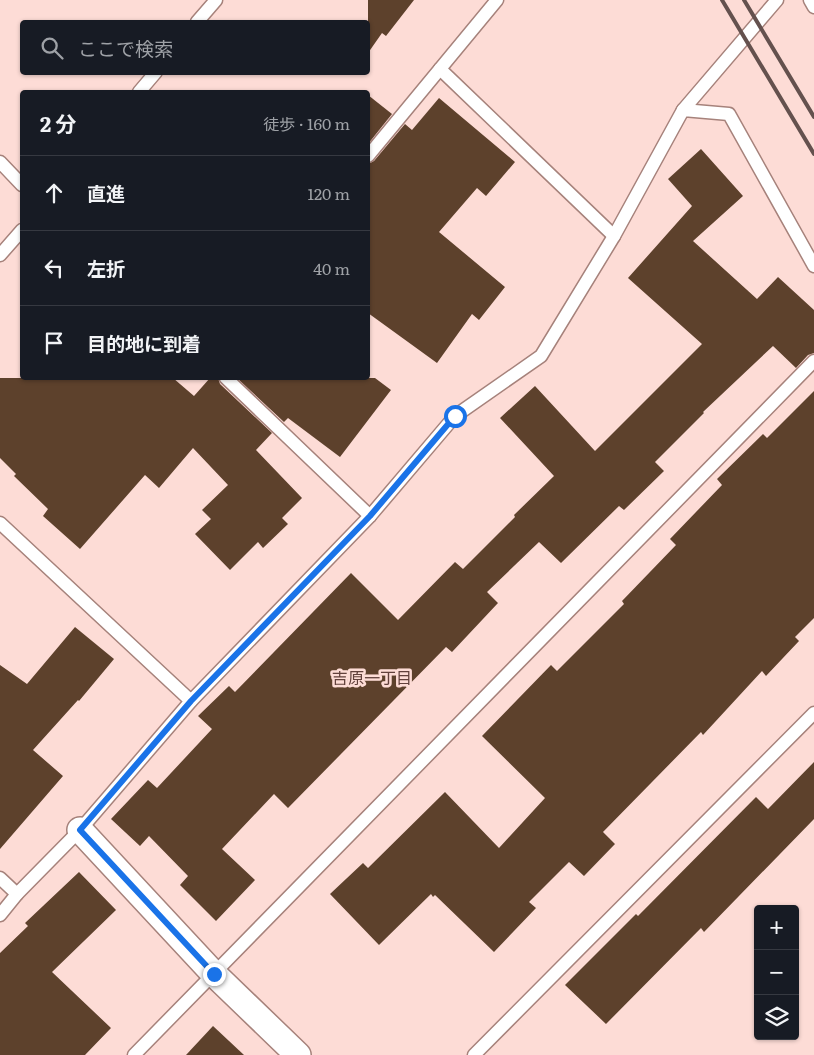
<!DOCTYPE html>
<html lang="ja">
<head>
<meta charset="utf-8">
<style>
  body { margin:0; font-family:Literata,"Noto Sans JP",serif; background:#242831; color:#f1f3f6 }
  .controls { position:absolute; right:15px; bottom:15px; display:grid; overflow:hidden; border-radius:5px; box-shadow:0 1px 4px #0004 }
  .controls button { width:45px; height:45px; display:grid; place-items:center; padding:0; border:0; border-bottom:1px solid #363941; background:#171b24; color:#f1f3f6; font:25px sans-serif }
  .stop { position:absolute; width:15px; height:15px; margin:-11px; border:4px solid #1a73e8; border-radius:50%; background:#fff }
  .stop.end { background:#1a73e8; border-color:#fff; box-shadow:0 1px 5px #0008 }
  .list { margin:0; padding:0; list-style:none }
  h2 { display:flex; justify-content:space-between; align-items:center; height:65px; margin:0; padding:0 20px; font-size:21px }
  h2 small { font-size:16px; font-weight:400; color:#9ea1a6 }
  .list li { display:grid; grid-template-columns:32px 1fr auto; gap:15px; align-items:center; box-sizing:border-box; height:75px; padding:0 20px; border-top:1px solid #363941 }
  .list b { display:block; font-size:19px; white-space:nowrap }
  .list em { font-size:16px; font-style:normal; color:#9ea1a6 }
  .icon { flex:none; width:28px; height:28px; fill:none; stroke:currentColor; stroke-width:2; stroke-linecap:round; stroke-linejoin:round }
  .map { position:relative; flex:none; width:814px; height:1055px; overflow:hidden }
  .search { position:absolute; background:#171b24; box-shadow:0 1px 4px #0004; left:20px; top:20px; width:350px; height:55px; display:flex; align-items:center; gap:12px; box-sizing:border-box; padding:0 18px; border-radius:5px; color:#9ea1a6; font-size:19px }
  .panel { position:absolute; background:#171b24; box-shadow:0 1px 4px #0004; left:20px; top:90px; width:350px; height:290px; border-radius:5px }
  .map>svg:first-child { display:block }
  .building { fill:#5d412c }
  .lines { fill:none; stroke-linecap:round; stroke-linejoin:round }
  .lane-casing { stroke:#a6827b; stroke-width:15 }
  .street-casing { stroke:#a6827b; stroke-width:28 }
  .lane { stroke:#fff; stroke-width:12 }
  .street { stroke:#fff; stroke-width:25 }
  .rail { stroke:#64514e; stroke-width:4 }
  .route { stroke:#1a73e8; stroke-width:6 }
  .labels { text-anchor:middle; dominant-baseline:central; stroke-width:5; stroke-linejoin:round; paint-order:stroke }
  .neighbourhood-label { font-size:16px; fill:#62413c; stroke:#fddcd6 }
</style>
</head>
<body>
<div class="map">
<svg width="814" height="1055" viewBox="0 0 814 1055">
  <rect width="100%" height="100%" fill="#fddcd6"/>
  <!-- building -->
  <g class="building">
    <polygon points="368,0 414,0 386,36 382,33 368,53"/>
    <polygon points="368,95 392,114 368,144"/>
    <polygon points="439,98 515,162 486,196 477,188 439,232 505,287 479,320 472,314 437,363 368,313 368,164 374,161 405,124 412,130"/>
    <polygon points="701,149 743,196 693,241 757,299 778,277 814,310 814,353 808,355 796,368 773,346 703,412 704,413 655,462 664,471 624,510 619,506 561,563 539,542 487,592 498,603 452,652 446,647 288,808 274,794 222,849 255,880 216,921 180,885 188,876 149,836 140,846 111,819 148,780 157,788 212,729 198,716 229,686 235,692 351,573 398,620 455,562 463,569 515,517 514,515 554,476 500,418 535,386 595,451 702,344 628,278 692,206 668,179"/>
    <polygon points="0,378 173,378 194,396 210,378 218,378 220,384 272,433 256,450 302,498 282,518 288,524 263,548 258,542 230,570 195,534 211,519 202,510 228,485 193,448 159,488 145,475 80,549 43,516 48,509 14,476 16,474 0,458"/>
    <polygon points="237,378 375,378 391,390 340,457 288,418 284,422"/>
    <polygon points="814,391 814,618 795,637 799,641 766,676 762,671 703,735 701,732 603,832 615,844 584,876 569,862 529,902 536,908 494,952 435,895 433,897 431,894 379,945 330,894 363,863 368,868 445,792 499,848 545,798 482,736 551,665 557,671 624,604 622,601 676,545 670,539 722,485 717,479 763,434 767,438"/>
    <polygon points="75,627 114,659 79,701 78,700 33,750 63,776 0,849 0,665 27,684"/>
    <polygon points="814,762 814,819 704,932 701,928 606,1024 565,985 636,914 638,916 756,797 768,809"/>
    <polygon points="79,872 116,910 52,972 111,1028 85,1055 0,1055 0,953 28,926 25,923"/>
    <polygon points="213,1026 244,1055 186,1055"/>
  </g>
  <g class="lines">
    <!-- lane casing -->
    <g class="lane-casing">
      <g id="lane">
        <polyline points="810,0 814,7"/>
        <polyline points="197,22 216,0"/>
        <polyline points="440,69 614,236"/>
        <polyline points="139,92 156,72"/>
        <polyline points="683,110 777,0"/>
        <polyline points="368,156 497,0"/>
        <polyline points="0,162 22,185"/>
        <polyline points="0,255 22,230"/>
        <polyline points="226,378 370,516"/>
        <polyline points="0,523 191,701"/>
        <polyline points="0,878 17,894"/>
        <polyline points="0,915 17,894 80,830 191,701 370,516 455,416 541,356 614,236 683,110 729,114 814,266"/>
        <polyline points="134,1055 814,361"/>
        <polyline points="474,1055 814,713"/>
      </g>
    </g>
    <!-- street casing -->
    <g class="street-casing">
      <polyline id="street" points="80,830 214,974 298,1055"/>
    </g>
    <!-- lane -->
    <use href="#lane" class="lane"/>
    <!-- street -->
    <use href="#street" class="street"/>
    <!-- rail -->
    <g class="rail">
      <polyline points="722,0 814,154"/>
      <polyline points="744,0 814,117"/>
    </g>
  </g>
  <g class="lines">
    <!-- route -->
    <polyline class="route" points="214,974 80,830 191,701 370,516 455,416"/>
  </g>
  <g class="labels">
    <!-- neighbourhood labels -->
    <g class="neighbourhood-label">
      <text x="372" y="677">吉原一丁目</text>
    </g>
  </g>
</svg>
<div class="controls">
<button>+</button>
<button>−</button>
<button><svg class="icon" aria-label="layers" viewBox="0 0 24 24"><path d="M12 4l9 5-9 5-9-5zM3 14l9 5 9-5"/></svg></button>
</div>
<div class="stop" style="left:455px;top:416px"></div>
<div class="stop end" style="left:214px;top:974px"></div>
<div class="search"><svg class="icon" aria-label="search" viewBox="0 0 24 24"><circle cx="10" cy="10" r="6"/><path d="M15 15l6 6"/></svg>ここで検索</div>
<section class="panel">
<h2>2 分<small>徒歩 · 160 m</small></h2>
<ul class="list">
<li><svg class="icon" aria-label="ahead" viewBox="0 0 24 24"><path d="M12 20V5M6 11l6-6 6 6"/></svg><div><b>直進</b></div><em>120 m</em></li>
<li><svg class="icon" aria-label="left" viewBox="0 0 24 24"><path d="M17 20v-9H6M10 6l-5 5 5 5"/></svg><div><b>左折</b></div><em>40 m</em></li>
<li><svg class="icon" aria-label="arrive" viewBox="0 0 24 24"><path d="M6 21V4h12l-3 4 3 4H6"/></svg><div><b>目的地に到着</b></div></li>
</ul>
</section>
</div>
</body>
</html>
